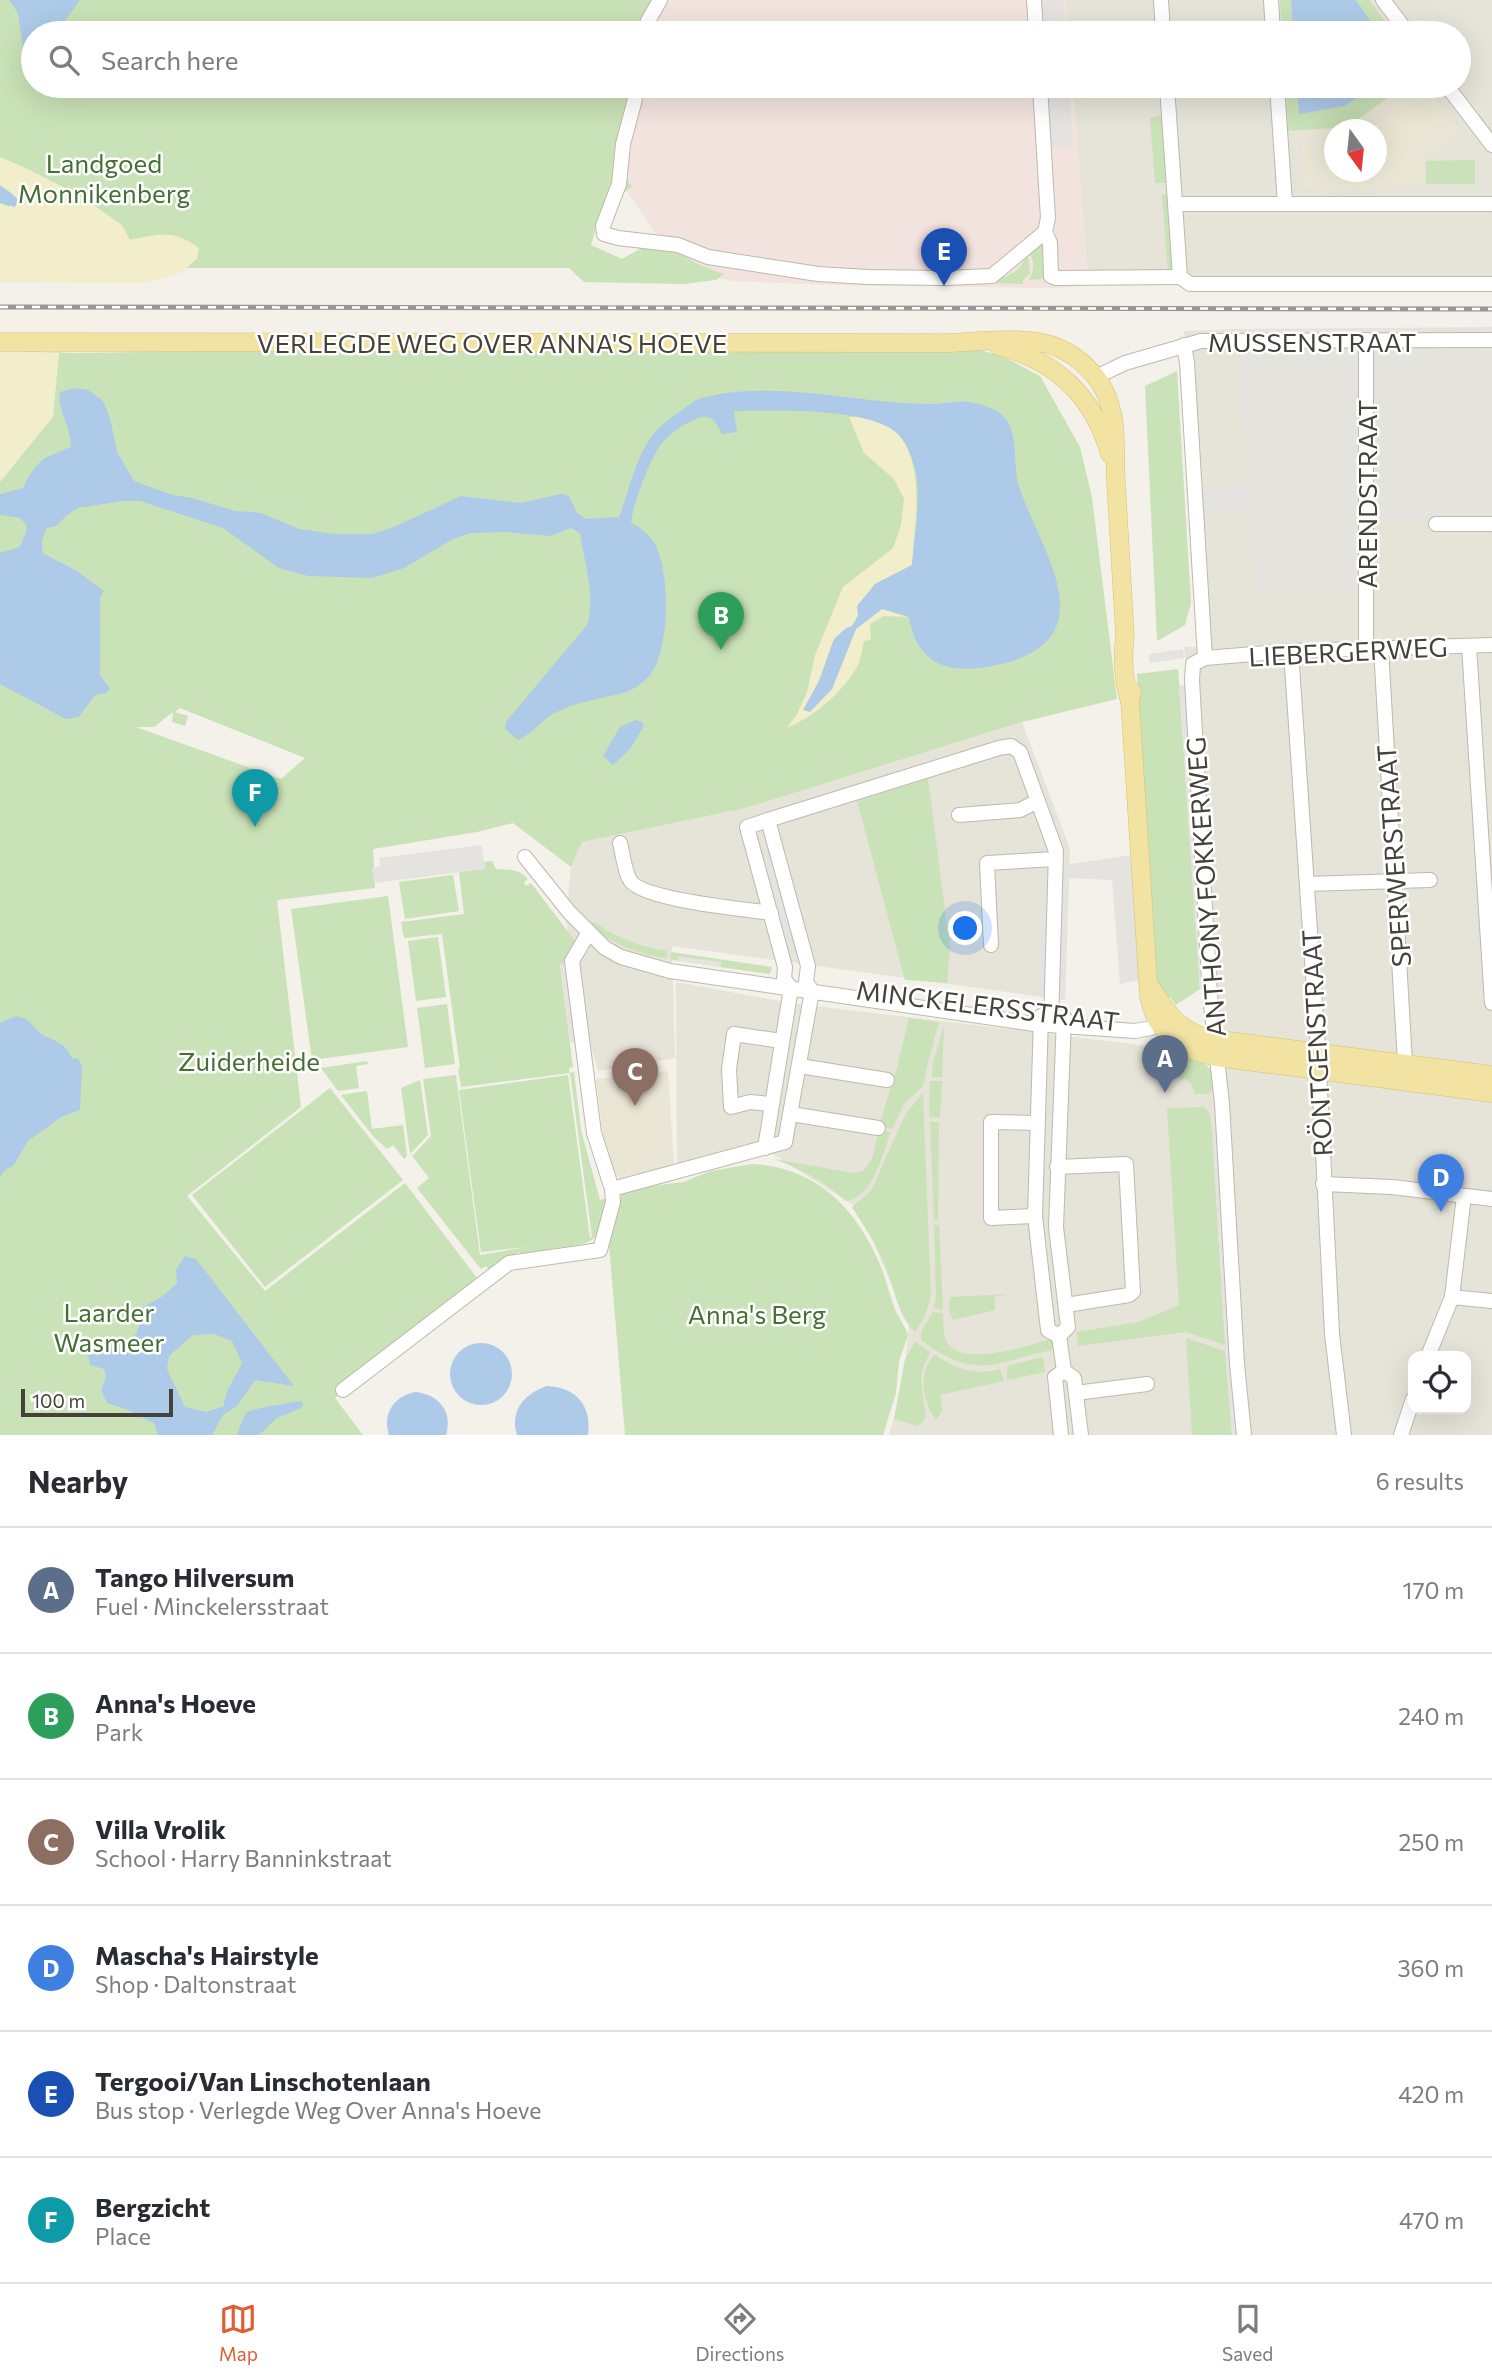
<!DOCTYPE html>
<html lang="en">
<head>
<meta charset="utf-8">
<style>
  body { margin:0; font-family:Commissioner,sans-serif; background:#f2f2f3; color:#2b2b33 }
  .controls { position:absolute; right:21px; bottom:21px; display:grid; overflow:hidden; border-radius:14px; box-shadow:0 7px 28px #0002 }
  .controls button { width:63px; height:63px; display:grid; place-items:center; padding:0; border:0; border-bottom:2px solid #e1e1e2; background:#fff; color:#2b2b33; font:35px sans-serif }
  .compass { position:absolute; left:1324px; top:119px; width:63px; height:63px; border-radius:50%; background:#fff; box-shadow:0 7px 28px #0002; rotate:165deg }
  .scale { position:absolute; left:21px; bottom:18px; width:152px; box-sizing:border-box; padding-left:7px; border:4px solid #454239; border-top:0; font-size:19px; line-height:24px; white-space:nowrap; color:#454239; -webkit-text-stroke:5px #fff; paint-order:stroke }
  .you { position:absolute; left:966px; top:929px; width:24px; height:24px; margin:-18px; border:5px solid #fff; border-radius:50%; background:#1a73e8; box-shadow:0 0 0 10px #1a73e833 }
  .badge { display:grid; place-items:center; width:46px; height:46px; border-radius:50%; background:#df5e34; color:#fff; font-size:23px; font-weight:700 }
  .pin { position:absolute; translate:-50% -58px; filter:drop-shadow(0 2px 4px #0008) }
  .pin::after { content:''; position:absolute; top:37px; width:24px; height:21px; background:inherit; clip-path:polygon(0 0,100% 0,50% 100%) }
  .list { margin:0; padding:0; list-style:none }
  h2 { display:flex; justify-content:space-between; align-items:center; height:91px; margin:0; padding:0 28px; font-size:30px }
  h2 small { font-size:23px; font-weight:400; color:#7c7c81 }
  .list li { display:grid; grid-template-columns:46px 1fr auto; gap:21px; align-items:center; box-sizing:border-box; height:126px; padding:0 28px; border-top:2px solid #e1e1e2 }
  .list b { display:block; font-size:26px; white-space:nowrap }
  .list p { margin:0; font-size:23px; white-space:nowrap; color:#7c7c81 }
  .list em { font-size:23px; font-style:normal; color:#7c7c81 }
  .icon { flex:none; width:38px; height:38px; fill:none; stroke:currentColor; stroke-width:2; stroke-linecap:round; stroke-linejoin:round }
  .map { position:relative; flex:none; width:1492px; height:1435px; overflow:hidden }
  .search { position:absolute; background:#fff; box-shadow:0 7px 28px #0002; left:21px; right:21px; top:21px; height:77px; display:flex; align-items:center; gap:18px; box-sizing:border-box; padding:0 24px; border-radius:38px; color:#7c7c81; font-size:26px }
  .sheet { height:847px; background:#fff }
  nav { display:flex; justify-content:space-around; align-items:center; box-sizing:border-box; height:98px; border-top:2px solid #e1e1e2; background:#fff; font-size:19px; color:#7c7c81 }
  nav a { display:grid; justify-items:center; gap:4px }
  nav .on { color:#df5e34 }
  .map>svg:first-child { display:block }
  .residential { fill:#e6e3d8; fill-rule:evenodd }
  .industrial { fill:#e5e3de }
  .education { fill:#eae6d5; fill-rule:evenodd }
  .medical { fill:#f2e3de }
  .green { fill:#cae2b7; fill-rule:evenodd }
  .sand { fill:#f2edca }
  .parking { fill:#e5e3e0 }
  .water { fill:#adcae8; fill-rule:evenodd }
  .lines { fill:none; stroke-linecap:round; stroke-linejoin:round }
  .minor-casing { stroke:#bdb9ad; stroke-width:16 }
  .major-casing { stroke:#d5c275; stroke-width:19 }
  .minor { stroke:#fff; stroke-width:14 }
  .major { stroke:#f2e3a3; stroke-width:18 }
  .rail-casing { stroke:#979797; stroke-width:5 }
  .rail { stroke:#fff; stroke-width:2.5; stroke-dasharray:8; stroke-linecap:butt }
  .labels { text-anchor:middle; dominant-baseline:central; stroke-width:5; stroke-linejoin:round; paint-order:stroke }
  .park-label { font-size:26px; fill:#447033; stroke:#fff }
  .street-label { font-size:26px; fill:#454239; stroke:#fff }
</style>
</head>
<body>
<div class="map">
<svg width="1492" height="1435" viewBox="0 0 1492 1435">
  <rect width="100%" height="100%" fill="#f3f1e9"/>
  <!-- residential -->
  <g class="residential">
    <path d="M1066,0h426v287l-404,-4 -15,-197h386v-53h-390zM1334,130h42v42h-42z"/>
    <path d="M1235,329l21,265 106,-73h130v914h-603l14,-47 6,-63 -50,-116 -88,-56 -94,15 -1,-186 114,21 368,44 65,27 -39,-427h15l-15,-316zM1413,1356h53v53h-53z"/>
    <polygon points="1022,722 1070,849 1065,1000 672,946 675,1058 598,1071 580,1005 566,921 571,867 582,842 746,808"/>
  </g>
  <!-- industrial -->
  <polygon class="industrial" points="1492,327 1492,521 1362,522 1362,592 1256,594 1235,329"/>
  <!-- education -->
  <g class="education">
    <path d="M1404,86h23l34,46 -39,28v24l-99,9 -1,-4h-18l-4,-59 47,-3zM1334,130h42v42h-42z"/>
    <polygon points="668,1071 674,1165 620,1178 614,1172 603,1134 596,1079"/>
  </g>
  <!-- medical -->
  <g class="medical">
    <polygon points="642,0 1066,0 1069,33 630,33"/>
    <polygon points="614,86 1073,86 1088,283 1084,286 1057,288 834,285 730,281 705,274 666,249 613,171"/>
  </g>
  <!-- green -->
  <g class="green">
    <path d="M0,0h654l-16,33h-605v53h598l-12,81 13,20 -30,20 -11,38 31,14 41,-23c16,21 36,30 61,38l-8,6 -32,4 -100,-2 -15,-14h-467l-102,-9z"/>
    <polygon points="1280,0 1291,0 1293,33 1282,33"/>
    <polygon points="1356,0 1369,0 1394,33 1379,33"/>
    <polygon points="1286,86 1297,86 1299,113 1345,106 1372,86 1404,86 1347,127 1288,131"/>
    <polygon points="1164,115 1169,183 1155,183 1150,118"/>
    <polygon points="1475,160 1475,184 1426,184 1426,161"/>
    <polygon points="1170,194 1174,269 1168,273 1162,195"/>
    <path d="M1042,242l2,34 -2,3 -13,1c4,-8 7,-18 0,-27z"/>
    <path d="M1026,256l3,4 1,13 -7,7v4l-38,-1c18,-5 35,-9 41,-27z"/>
    <path d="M451,348h523l34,11 32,17 40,71 12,50 25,202 -95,23 -276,86 -164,34 -11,25 -58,-44 -36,9 -104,17 2,39 -98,12 24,207 -114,89 78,95 140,-108 75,99 -144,106 4,6 -5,4 28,37h-363v-1085l73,3zM180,708l125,50 -24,21 -145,-52h18l19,-15 -1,10 13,4 3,-10 -13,-4z"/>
    <polygon points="1177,371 1191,603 1185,625 1157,641 1145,386"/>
    <polygon points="1178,669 1200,989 1176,1005 1170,997 1161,997 1157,987 1137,674"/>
    <polygon points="928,779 950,948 947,983 905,980 857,801"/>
    <path d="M492,861l4,8c13,1 23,0 32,10l-4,3 2,4 5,-3 44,58 -7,12 -1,10 -7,1 13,103 -4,1 1,5 4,-1 7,58 19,70 7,-2c-3,12 -4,28 -11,38 -10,14 -52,8 -72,22l-5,-6 -28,21 -5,-7 -5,3 -5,-6 -59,-75 12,-10 -17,-22 19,-20 -8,-57 33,-4 24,180 47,-8 -46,5 -22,-162 109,-15 22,163 2,-1 -22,-164 -109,14 -3,-18 2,-1 -18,-134 -38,4 -3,-16 63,-8 -5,-42 26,-3 -1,-7z"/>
    <polygon points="453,875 459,911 405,919 399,882"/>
    <polygon points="388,896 408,1047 312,1060 291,909"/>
    <path d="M594,922c23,16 46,25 73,29v7c-27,-3 -55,-14 -76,-32z"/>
    <polygon points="438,937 446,997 416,1001 408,941"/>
    <polygon points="671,952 772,967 770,974 720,967 721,962 678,957 678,961 670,959"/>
    <polygon points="447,1004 455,1064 425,1068 417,1008"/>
    <polygon points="909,1018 939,1022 928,1062 923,1086 904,1104 892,1129 879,1126 897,1068"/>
    <polygon points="944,1025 942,1077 932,1077 933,1063"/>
    <path d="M1172,1051c24,10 45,9 41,39l-5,4h-13l-3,-9 -7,-7 -5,2 -5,-11 -9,-2 -3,-5v-7z"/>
    <polygon points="367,1061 368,1064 356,1066 359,1088 338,1091 321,1068"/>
    <polygon points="420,1080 428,1135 410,1154 401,1088"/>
    <polygon points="930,1081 942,1081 940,1118 929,1117"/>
    <polygon points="330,1088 403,1180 265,1287 192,1195"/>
    <polygon points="367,1091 372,1129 403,1125 407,1156 404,1159 393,1145 387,1149 373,1136 341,1095"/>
    <path d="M923,1093l8,203 -6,20 -10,16c-19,-18 -21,-49 -32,-71 -8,-19 -20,-36 -31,-54l19,-16 34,-76z"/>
    <polygon points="1205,1107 1211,1117 1225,1345 1186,1332 1078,1346 1077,1332 1139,1322 1179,1305 1167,1108"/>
    <polygon points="930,1122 939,1122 938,1220 934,1220"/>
    <path d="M879,1130l11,2v2c-8,21 -17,64 -44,67 -22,-20 -45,-32 -72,-42l79,14 10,-2 9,-12z"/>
    <path d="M752,1164c61,3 102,41 126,96 8,17 11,35 18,52 4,8 10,15 12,24l-9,25 -3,32 -13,42h-258l-16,-190 14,-55 60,-8 28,-11z"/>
    <polygon points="934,1225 939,1225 943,1310 934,1308 936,1295"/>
    <path d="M1009,1294l-14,3v13l-42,10c-5,-9 -5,-14 -2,-23z"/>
    <path d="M933,1312l10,1c1,10 -1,23 6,32 17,22 83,-1 106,-7l2,11c-64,12 -77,34 -136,-9v-8z"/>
    <polygon points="1186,1338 1225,1351 1232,1435 1192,1435"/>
    <polygon points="915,1342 930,1352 922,1370 921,1380 926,1418 918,1426 894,1419 905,1359"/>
    <path d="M935,1355c21,14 40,21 65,14l4,12 -64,14 3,15 -7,10c-13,-17 -19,-50 -1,-65z"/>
    <polygon points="1043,1357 1045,1372 1007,1380 1007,1366"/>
  </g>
  <!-- sand -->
  <g class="sand">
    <path d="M0,157l28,12 54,28 40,28 8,15c29,-6 43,-11 69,8l-2,11 -16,14 -35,10 -146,-1v-79l9,4 4,-13 -13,-9z"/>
    <polygon points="0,350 59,353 53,417 0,482"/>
    <path d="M849,417c7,0 15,0 22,2 61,14 44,101 41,146l-37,19 -23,42 -18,13 -15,42 13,8 24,-60 26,-20 27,8 -25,-1 -14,8 1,16 -7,1c-2,8 -3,19 -7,26 -17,28 -41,48 -70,61l10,-14 10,-22 8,-37 28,-68 50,-39 8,-23 3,-26 -10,-20 -30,-26z"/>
  </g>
  <!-- parking -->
  <g class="parking">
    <polygon points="1040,0 1063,0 1066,33 1042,33"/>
    <polygon points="1045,86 1069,86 1073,147 1049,148"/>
    <polygon points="1247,484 1248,508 1205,513 1203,488"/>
    <polygon points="1183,649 1184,658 1150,663 1149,654"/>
    <polygon points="1179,685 1188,686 1207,988 1200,989"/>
    <polygon points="482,845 485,869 374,883 372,868 380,866 379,858"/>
    <polygon points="766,847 772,849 800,948 783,944 756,849 765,851"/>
    <polygon points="1132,855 1140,980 1120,984 1112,880 1069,878 1065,1000 1037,996 1042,868"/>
    <polygon points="678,956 721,962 720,967 678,961"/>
    <polygon points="567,963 577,1042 570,1042 560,964"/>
    <polygon points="1212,1127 1220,1127 1226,1223 1218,1224"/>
    <polygon points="1218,1233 1226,1233 1234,1339 1225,1340"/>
    <polygon points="1225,1351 1233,1351 1241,1435 1232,1435"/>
  </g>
  <!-- water -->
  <g class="water">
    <polygon points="9,0 80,0 56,33 33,33 33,54 31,55 23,48 18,13"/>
    <polygon points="1291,0 1356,0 1379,33 1293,33"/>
    <polygon points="1297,86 1372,86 1345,106 1299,114"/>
    <polygon points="0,185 18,199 15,207 0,203"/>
    <path d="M75,388l13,2 15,11 7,17 7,34 17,29 38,14 20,3 43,13 26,2 38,16 35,5h38l22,-7 67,-31 59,7 41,-9 8,2 8,17 9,6 33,-2c11,-29 17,-64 38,-87 11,-11 25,-20 38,-29 6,-4 18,-5 25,-7 69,-11 138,9 207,10 13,1 28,-4 42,-2 12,2 25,5 34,14 17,17 9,49 16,71 21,63 90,151 -18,177 -46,11 -83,6 -92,-47l-27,-8 -26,20 -24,60 -22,23 -7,-2 16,-29 15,-42 12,-11 6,-2 6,-10 -1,-10 18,-22 37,-19c2,-29 9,-63 4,-92 -3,-13 -9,-30 -18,-39 -26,-27 -127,-24 -164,-23l3,21 -15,2c-7,-14 -12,-22 -28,-14 -12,5 -22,12 -31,22 -13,16 -29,59 -32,80 7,5 16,10 21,18 19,24 18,106 0,132 -5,8 -16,16 -25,20 -24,6 -52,10 -74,22 -12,7 -22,21 -35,26l-13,-11 1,-7 81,-97c9,-28 -3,-64 -7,-92l-9,-5 -21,8 -44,-4 -35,1 -18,6 -49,29 -32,10 -64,-2 -29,-8 -56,-40 -83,-27h-18l-44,7 -11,7 -11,11 -9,2c-5,9 -7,17 -3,26l33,17 27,20 -4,7v77l10,14 -4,4 -11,2 -16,22 -13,2 -66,-35v-131l20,-6 7,-18 -1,-5 -6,-6 -20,-3v-21l23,-6c15,-30 19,-29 48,-41 0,-22 -14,-35 -11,-55z"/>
    <polygon points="636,720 642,722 644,726 630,749 613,765 603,756 620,727"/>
    <path d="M16,1016c18,4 15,11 27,19 13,7 22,7 29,23l6,1 4,6 -2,45 -19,7 -33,24 -15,25 -8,4 -5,7v-154z"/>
    <path d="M185,1256l11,3 98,127 -39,-6 -18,26 -14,9 -11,20h-54l-4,-12 -31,-15 -16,-5 -6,-13 5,-13 -2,-8 -14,-4 -2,-12c15,-5 37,-5 47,-18 5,-6 6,-20 8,-28l20,-11 14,-13 -1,-13zM214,1334l18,7 10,22c-6,14 -18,28 -18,43l-18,6 -21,-5 -18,-38 2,-13 24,-21z"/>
    <circle cx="481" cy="1374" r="31"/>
    <path d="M547,1386c29,1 45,20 41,49h-71c-8,-24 8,-42 30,-49z"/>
    <path d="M415,1392c24,2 38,20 31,43h-57c-7,-21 5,-39 26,-43z"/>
    <path d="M298,1401l4,1 1,3 -2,3 -24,10 -18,17h-22c3,-7 5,-16 9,-22 5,-5 42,-9 52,-12z"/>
  </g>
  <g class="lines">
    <!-- minor casing -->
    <g class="minor-casing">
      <g id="minor">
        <polyline points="1034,0 1036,33"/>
        <polyline points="1161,0 1163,33"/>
        <polyline points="1271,0 1273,33"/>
        <polyline points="1383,0 1408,33"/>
        <polyline points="644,33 648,21 660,0"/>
        <polyline points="637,86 634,103 623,144 619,184 603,226 604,234 618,238 678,245 708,257 818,274 867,277 945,278 992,276 1045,232"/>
        <polyline points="1040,86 1048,218 1045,232 1050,243 1051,276 1056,278 1180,277"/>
        <polyline points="1167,86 1180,277"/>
        <polyline points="1277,86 1285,204"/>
        <polyline points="1447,86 1492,145"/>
        <polyline points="1176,204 1492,204"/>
        <polyline points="1180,277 1190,284 1492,284"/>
        <polyline points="1184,345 1187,363 1205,658 1193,664 1192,680 1210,996 1222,1103 1237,1364 1244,1435"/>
        <polyline points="1096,377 1125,363 1201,341 1492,340"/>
        <polyline points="1436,524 1492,524"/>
        <polyline points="1469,646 1492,1003"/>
        <polyline points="1381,648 1405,1063"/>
        <polyline points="1366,649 1366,340"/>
        <polyline points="1291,651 1318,1049 1332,1334 1344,1435"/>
        <polyline points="1205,658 1291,651 1492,645"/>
        <polyline points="959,815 1020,810 1038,801"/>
        <polyline points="768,820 999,748 1011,746 1020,752 1056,851 1051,1025"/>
        <path d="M620,843c3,11 4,27 10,37 11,20 115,29 141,33"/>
        <polyline points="525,857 569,912 605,948 621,957 670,971 1034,1024 1135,1031 1151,1028 1165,1018"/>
        <polyline points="1307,884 1430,880"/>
        <polyline points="991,945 987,863 1055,859"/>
        <polyline points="1041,1016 1035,1216 1048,1330 1059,1336"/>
        <polyline points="800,1066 887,1080"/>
        <polyline points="770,1104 750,1102 731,1107 729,1069 734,1034 781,1041"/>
        <polyline points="791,1114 878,1128"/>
        <polyline points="1057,1167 1126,1164 1133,1292 1129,1295 1066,1305"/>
        <polyline points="1323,1184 1392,1187 1492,1199"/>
        <path d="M612,1189c57,-15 115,-31 173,-47l27,-151 -6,-9 2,-16 -40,-146 -21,7 38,140 -1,12 7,9 -26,160"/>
        <polyline points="1035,1216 991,1218 991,1122 1037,1123"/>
        <polyline points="1452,1297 1492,1301"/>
        <polyline points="1059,1336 1068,1327 1056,1227 1064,1017"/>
        <polyline points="1059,1336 1064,1371 1074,1378 1081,1435"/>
        <polyline points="1428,1356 1452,1297 1464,1196"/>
        <polyline points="343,1390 509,1263 600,1250 613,1202 612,1189 594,1133 572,961 589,932"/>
        <polyline points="1076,1393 1147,1384"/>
        <polyline points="1061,1435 1055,1377 1064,1371"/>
        <polyline points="1401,1435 1413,1399"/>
      </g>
    </g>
    <!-- major casing -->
    <g class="major-casing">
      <g id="major">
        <path d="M0,342l944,1c35,-1 91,-10 121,8 15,8 30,22 38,37 16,30 11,61 13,94 3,51 6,103 9,154 -3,23 -2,43 5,66"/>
        <path d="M998,346c59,15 95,50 112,108"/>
        <path d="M1132,691l-2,11 19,295c8,38 31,52 67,60l276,36"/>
        <path d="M1152,989c14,23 26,39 53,49l287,37"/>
      </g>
    </g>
    <!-- minor -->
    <use href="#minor" class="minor"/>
    <!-- major -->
    <use href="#major" class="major"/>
    <!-- rail casing -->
    <g class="rail-casing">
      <polyline id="rail" points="0,307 1492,309"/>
    </g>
    <!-- rail -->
    <use href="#rail" class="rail"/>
  </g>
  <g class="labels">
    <!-- park labels -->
    <g class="park-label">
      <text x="104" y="162">Landgoed<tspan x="104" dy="30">Monnikenberg</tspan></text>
      <text x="249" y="1060">Zuiderheide</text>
      <text x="109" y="1311">Laarder<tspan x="109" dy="30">Wasmeer</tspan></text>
      <text x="757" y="1313">Anna's Berg</text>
    </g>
    <!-- street labels -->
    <g class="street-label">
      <text x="1312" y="341">MUSSENSTRAAT</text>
      <text x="492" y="342">VERLEGDE WEG OVER ANNA'S HOEVE</text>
      <text transform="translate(1366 494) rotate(-90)">ARENDSTRAAT</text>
      <text transform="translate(1348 651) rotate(-3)">LIEBERGERWEG</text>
      <text transform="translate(1393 856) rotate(-94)">SPERWERSTRAAT</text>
      <text transform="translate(1205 887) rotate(-94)">ANTHONY FOKKERWEG</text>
      <text transform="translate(988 1005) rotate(7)">MINCKELERSSTRAAT</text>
      <text transform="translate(1316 1043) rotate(-93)">RÖNTGENSTRAAT</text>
    </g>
  </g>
</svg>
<div class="controls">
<button><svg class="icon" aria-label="locate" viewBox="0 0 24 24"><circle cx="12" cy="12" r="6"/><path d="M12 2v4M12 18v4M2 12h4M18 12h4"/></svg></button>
</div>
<svg class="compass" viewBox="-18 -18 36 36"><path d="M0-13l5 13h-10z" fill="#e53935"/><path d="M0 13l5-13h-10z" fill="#7c7c81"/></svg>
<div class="scale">100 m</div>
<div class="you"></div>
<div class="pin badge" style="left:1165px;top:1093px;background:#5c6f8a">A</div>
<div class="pin badge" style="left:721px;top:650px;background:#2e9e5b">B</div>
<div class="pin badge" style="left:635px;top:1106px;background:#8d6e63">C</div>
<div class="pin badge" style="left:1441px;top:1212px;background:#3f7fe0">D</div>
<div class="pin badge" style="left:944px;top:286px;background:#1a4fb4">E</div>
<div class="pin badge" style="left:255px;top:827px;background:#0f9aa8">F</div>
<div class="search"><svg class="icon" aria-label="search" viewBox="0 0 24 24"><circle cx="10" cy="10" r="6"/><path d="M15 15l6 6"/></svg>Search here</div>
</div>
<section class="sheet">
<h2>Nearby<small>6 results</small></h2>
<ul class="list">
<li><span class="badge" style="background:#5c6f8a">A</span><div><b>Tango Hilversum</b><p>Fuel · Minckelersstraat</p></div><em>170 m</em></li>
<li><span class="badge" style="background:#2e9e5b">B</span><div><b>Anna's Hoeve</b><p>Park</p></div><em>240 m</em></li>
<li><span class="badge" style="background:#8d6e63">C</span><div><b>Villa Vrolik</b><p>School · Harry Banninkstraat</p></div><em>250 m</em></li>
<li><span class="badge" style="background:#3f7fe0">D</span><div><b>Mascha's Hairstyle</b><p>Shop · Daltonstraat</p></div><em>360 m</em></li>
<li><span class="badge" style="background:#1a4fb4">E</span><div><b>Tergooi/Van Linschotenlaan</b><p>Bus stop · Verlegde Weg Over Anna's Hoeve</p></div><em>420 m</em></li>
<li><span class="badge" style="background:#0f9aa8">F</span><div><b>Bergzicht</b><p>Place</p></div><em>470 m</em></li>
</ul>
</section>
<nav>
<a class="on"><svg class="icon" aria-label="map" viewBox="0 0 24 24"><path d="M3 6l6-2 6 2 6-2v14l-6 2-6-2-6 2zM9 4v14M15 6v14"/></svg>Map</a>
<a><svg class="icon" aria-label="directions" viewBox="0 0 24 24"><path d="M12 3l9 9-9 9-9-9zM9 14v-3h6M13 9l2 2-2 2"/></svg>Directions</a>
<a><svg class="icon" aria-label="saved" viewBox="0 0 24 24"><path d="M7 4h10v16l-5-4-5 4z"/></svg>Saved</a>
</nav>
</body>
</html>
